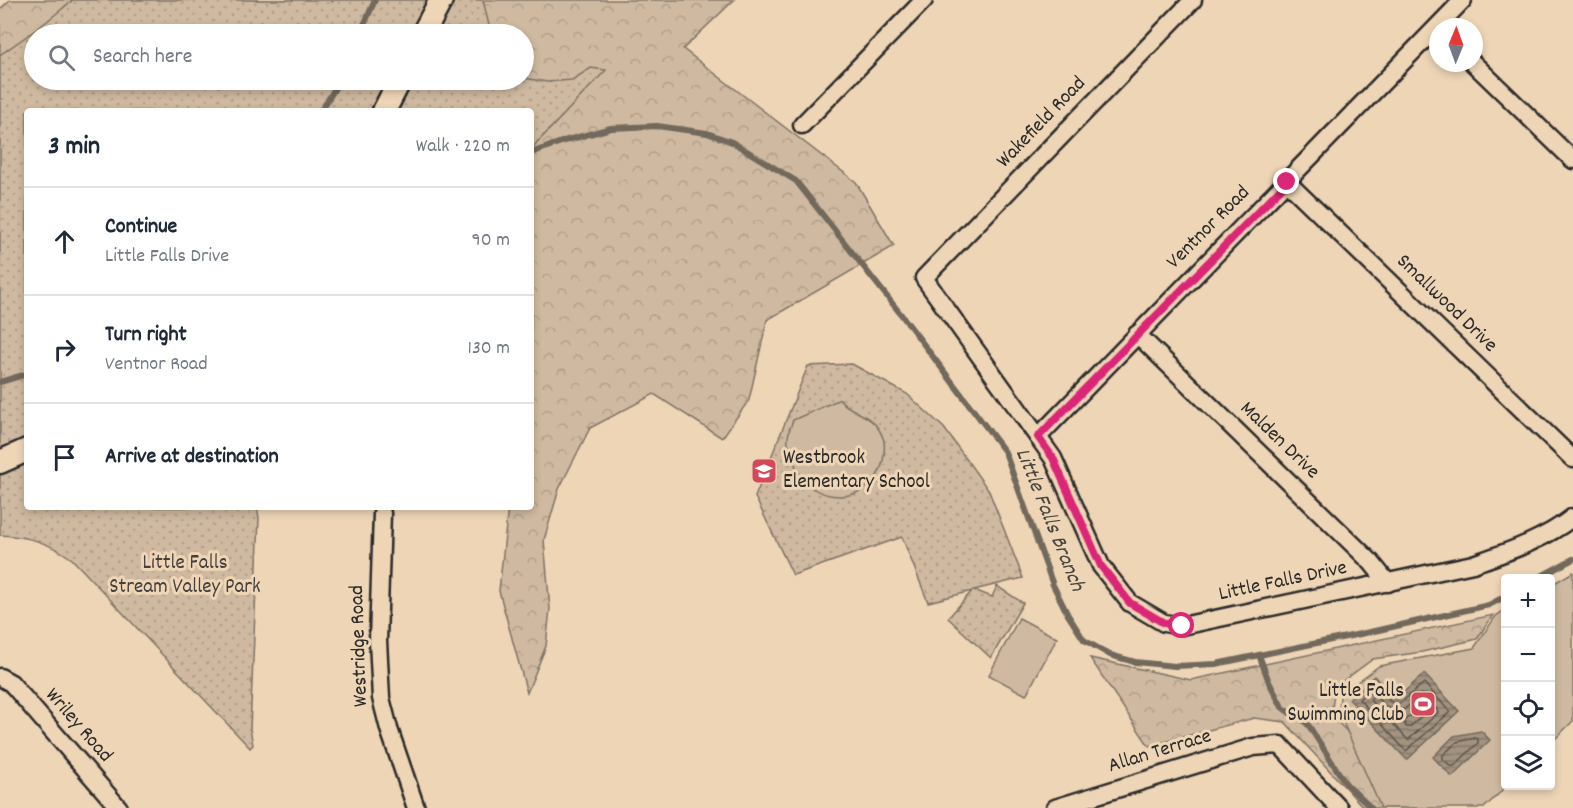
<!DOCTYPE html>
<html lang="en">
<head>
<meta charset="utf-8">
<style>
  body { margin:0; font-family:Dekko,sans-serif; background:#f6f6f7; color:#1f2937 }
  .controls { position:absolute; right:18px; bottom:18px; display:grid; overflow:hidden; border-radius:6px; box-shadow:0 3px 9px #0003 }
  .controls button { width:54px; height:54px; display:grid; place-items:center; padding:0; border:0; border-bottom:2px solid #e0e1e3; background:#fff; color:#1f2937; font:30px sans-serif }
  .compass { position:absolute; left:1429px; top:18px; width:54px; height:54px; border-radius:50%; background:#fff; box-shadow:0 3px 9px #0003; rotate:1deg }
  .stop { position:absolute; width:18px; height:18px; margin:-14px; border:4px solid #db2777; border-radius:50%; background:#fff }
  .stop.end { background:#db2777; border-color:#fff; box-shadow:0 2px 6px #0008 }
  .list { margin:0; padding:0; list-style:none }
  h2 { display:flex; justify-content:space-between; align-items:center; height:78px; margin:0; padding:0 24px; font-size:26px }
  h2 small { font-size:20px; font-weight:400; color:#747a83 }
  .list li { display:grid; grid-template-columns:39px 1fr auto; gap:18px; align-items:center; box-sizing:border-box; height:108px; padding:0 24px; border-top:2px solid #e0e1e3 }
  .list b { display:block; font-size:22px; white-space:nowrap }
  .list p { margin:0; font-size:20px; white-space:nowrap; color:#747a83 }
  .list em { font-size:20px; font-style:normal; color:#747a83 }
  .icon { flex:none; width:33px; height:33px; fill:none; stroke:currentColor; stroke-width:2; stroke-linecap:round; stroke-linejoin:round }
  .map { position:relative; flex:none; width:1573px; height:808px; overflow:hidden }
  .search { position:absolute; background:#fff; box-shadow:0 3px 9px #0003; left:24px; top:24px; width:510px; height:66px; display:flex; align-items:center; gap:15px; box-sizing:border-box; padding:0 21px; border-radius:33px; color:#747a83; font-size:22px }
  .panel { position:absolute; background:#fff; box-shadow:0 3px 9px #0003; left:24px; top:108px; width:510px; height:402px; border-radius:6px }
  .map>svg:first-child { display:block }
  .forest { fill:url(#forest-crowns); stroke:#7d7266; stroke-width:1.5; fill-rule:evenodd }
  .park { fill:url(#park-dots); stroke:#7d7266; stroke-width:1.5 }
  .pitch { fill:#cfb9a0; stroke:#7d7266; stroke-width:1.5 }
  .water { fill:url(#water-rules); stroke:#72695d; stroke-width:1.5 }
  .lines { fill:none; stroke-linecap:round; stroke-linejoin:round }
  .shore { stroke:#5b544d; stroke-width:1.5 }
  .stream { stroke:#72695d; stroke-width:6 }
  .street-casing { stroke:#2b2b2b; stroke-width:21 }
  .secondary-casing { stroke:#2b2b2b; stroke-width:27 }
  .street { stroke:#eed5b6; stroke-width:16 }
  .secondary { stroke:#eed5b6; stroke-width:22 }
  .route { stroke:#db2777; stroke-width:8 }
  .labels { text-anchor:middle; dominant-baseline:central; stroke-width:6; stroke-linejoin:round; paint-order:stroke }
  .street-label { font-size:21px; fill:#2b2b2b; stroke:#eed5b6 }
  .poi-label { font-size:21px; fill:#2b2b2b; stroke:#eed5b6; text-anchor:start }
  .park-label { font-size:21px; fill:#44403d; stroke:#eed5b6 }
  .water-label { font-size:22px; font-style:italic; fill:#494540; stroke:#eed5b6 }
</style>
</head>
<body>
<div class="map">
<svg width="1573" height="808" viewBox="0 0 1573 808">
  <defs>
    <pattern id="forest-crowns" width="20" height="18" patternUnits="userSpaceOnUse" patternTransform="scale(1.5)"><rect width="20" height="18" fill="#cfb9a0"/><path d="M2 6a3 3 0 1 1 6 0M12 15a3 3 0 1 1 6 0" fill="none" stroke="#b29f8a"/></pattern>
    <pattern id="park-dots" width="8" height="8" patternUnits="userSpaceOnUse" patternTransform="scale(1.5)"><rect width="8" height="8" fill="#cfb9a0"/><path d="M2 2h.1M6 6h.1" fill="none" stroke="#b29f8a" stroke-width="1.8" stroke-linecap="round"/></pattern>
    <pattern id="water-rules" width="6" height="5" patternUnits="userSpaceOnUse" patternTransform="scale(1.5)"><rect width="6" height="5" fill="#a2927f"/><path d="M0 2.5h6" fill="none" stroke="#847768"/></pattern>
  </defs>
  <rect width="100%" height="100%" fill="#eed5b6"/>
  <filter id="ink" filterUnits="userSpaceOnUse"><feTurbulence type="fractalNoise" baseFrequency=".0167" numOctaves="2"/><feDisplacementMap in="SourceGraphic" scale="12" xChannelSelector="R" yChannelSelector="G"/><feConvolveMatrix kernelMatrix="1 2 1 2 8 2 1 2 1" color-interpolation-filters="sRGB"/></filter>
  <g filter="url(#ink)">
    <!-- forest -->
    <g class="forest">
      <path d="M10,0h320l2,2 2,-2h400l-51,49 173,133 38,64 -127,74 -18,80 -27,38 -68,-44 -64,34 -31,61 -15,51 6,69 -4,37 -19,47 -28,-102 9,-84h23v-396h-504l-27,392v-494zM34,34h490v46h-490z"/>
      <polygon points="1493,615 1477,639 1422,652 1373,659 1335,687 1331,715 1422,808 1364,808 1285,722 1254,718 1149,746 1090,658 1191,680"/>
    </g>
    <!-- park -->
    <g class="park">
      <path d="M73,0h257l2,2 2,-2h149l8,34h-457v46h490v-2l23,4 25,-2 19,-12 15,2 -75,79v-38h-504v396h230l2,11 -9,211 3,16 -3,3 -178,-189c-22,-16 -44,-23 -72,-24v-480l41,-29z"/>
      <polygon points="852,364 907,394 944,428 989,491 1023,578 974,590 992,597 997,586 1023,603 991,658 948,618 972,591 928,602 902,537 793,575 755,497 808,366"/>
    </g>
    <!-- pitch -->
    <g class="pitch">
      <path d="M840,399c9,15 34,13 43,39 3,6 1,16 0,23 -7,33 -45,45 -72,26 -11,-8 -17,-23 -21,-36 -1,-4 -3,-9 -2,-13 0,-6 3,-12 5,-18z"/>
      <polygon points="1573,572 1573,721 1551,743 1551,585"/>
      <polygon points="1505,610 1507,786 1484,808 1381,808 1339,713 1340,695 1379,666 1474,648 1496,616"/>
      <polygon points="1019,618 1057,638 1026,695 989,675"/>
    </g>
    <!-- water -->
    <g class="water">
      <polygon points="1424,674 1459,711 1407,760 1349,699 1374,676 1396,699"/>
      <polygon points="1481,731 1490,740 1452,777 1433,757 1454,736"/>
    </g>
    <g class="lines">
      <!-- shore -->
      <g class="shore">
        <polygon points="1424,683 1450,712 1406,751 1359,699 1374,686 1392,703 1398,705"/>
        <path d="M1421,694l4,1 14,17 -31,28 -38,-40 2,-3 3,-1c23,23 24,19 46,-2z"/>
        <polygon points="1421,707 1425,708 1426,712 1410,727 1406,727 1404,721"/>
        <polygon points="1475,738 1478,739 1478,743 1454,766 1451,766 1443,759 1443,755 1457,742"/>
      </g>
      <!-- stream -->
      <g class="stream">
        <polyline points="360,34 375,0"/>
        <polyline points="321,111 340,80"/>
        <polyline points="531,153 564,141 611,128 657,126 707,133 732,142 796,181 903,317 1005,452 1053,585 1068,615 1084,640 1110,655 1135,662 1175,666 1216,664 1370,632 1489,605 1506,596"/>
        <polyline points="0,382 27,374"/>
        <polyline points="1538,578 1573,559"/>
        <polyline points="1259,655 1269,682 1282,707 1290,713 1300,717 1309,726 1346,784 1371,808"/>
      </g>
      <!-- street casing -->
      <g class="street-casing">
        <g id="street">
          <path d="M1193,0l-269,278 129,180 48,108 29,37 34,20 18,3 291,-62c34,-12 71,-24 100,-47"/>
          <polyline points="1473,63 1573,160"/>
          <polyline points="802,125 924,0"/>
          <polyline points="1287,182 1573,459"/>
          <polyline points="1137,334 1371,562 1388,583"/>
          <polyline points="1038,437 1463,0"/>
          <polyline points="382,513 378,641 381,698 389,729 416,808"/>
          <polyline points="0,677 11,683 119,808"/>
          <polyline points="1055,808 1253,747 1280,745 1339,808"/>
        </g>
      </g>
      <!-- secondary casing -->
      <g class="secondary-casing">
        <g id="secondary">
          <polyline points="423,34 441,0"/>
          <polyline points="384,111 400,80"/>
          <polyline points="0,462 27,450"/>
        </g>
      </g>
      <!-- street -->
      <use href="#street" class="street"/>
      <!-- secondary -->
      <use href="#secondary" class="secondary"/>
    </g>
  </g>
  <g class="lines" filter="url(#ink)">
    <!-- route -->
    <polyline class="route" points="1182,626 1164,623 1130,603 1101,566 1053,458 1038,437 1287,182"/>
  </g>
  <!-- icons -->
  <defs>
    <g id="school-square" transform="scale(1.35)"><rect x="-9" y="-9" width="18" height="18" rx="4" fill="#d1495b" stroke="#eed5b6"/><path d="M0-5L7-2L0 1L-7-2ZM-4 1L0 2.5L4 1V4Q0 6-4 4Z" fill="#fff"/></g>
    <g id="stadium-square" transform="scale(1.35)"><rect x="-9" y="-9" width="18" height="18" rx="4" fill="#d1495b" stroke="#eed5b6"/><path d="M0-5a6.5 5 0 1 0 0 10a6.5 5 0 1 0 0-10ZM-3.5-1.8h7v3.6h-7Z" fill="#fff"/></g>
  </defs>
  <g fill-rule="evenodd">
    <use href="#school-square" x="764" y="471"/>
    <use href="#stadium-square" x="1423" y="704"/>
  </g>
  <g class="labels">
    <!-- street labels -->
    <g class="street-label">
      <text transform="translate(1042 123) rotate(-46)">Wakefield Road</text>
      <text transform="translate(1209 228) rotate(-45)">Ventnor Road</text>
      <text transform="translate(1446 304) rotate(44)">Smallwood Drive</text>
      <text transform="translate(1279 441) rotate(44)">Malden Drive</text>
      <text transform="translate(1283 582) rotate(-12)">Little Falls Drive</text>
      <text transform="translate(360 646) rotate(-92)">Westridge Road</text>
      <text transform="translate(78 726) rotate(49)">Wriley Road</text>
      <text transform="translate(1160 752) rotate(-17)">Allan Terrace</text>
    </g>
    <!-- poi labels -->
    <g class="poi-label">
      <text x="783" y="459">Westbrook<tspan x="783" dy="24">Elementary School</tspan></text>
      <text x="1404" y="692" text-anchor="end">Little Falls<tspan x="1404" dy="24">Swimming Club</tspan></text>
    </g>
    <!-- park labels -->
    <g class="park-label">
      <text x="185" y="564">Little Falls<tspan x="185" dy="24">Stream Valley Park</tspan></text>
    </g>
    <!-- water labels -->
    <g class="water-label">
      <text transform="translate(1049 520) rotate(68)">Little Falls Branch</text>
    </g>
  </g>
</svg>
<div class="controls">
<button>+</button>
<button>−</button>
<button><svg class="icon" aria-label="locate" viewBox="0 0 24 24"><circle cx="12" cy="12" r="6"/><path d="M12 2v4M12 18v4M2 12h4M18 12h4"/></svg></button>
<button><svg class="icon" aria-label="layers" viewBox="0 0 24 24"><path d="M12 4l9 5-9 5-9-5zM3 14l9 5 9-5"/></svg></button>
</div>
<svg class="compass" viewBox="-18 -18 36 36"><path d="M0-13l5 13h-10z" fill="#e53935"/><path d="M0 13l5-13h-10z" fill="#747a83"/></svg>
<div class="stop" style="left:1182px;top:626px"></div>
<div class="stop end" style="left:1287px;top:182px"></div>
<div class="search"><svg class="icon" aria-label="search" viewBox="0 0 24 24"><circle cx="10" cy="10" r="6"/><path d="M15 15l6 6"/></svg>Search here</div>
<section class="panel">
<h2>3 min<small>Walk · 220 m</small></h2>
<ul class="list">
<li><svg class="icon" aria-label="ahead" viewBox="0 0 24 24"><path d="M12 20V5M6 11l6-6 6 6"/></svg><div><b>Continue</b><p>Little Falls Drive</p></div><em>90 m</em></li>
<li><svg class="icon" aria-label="right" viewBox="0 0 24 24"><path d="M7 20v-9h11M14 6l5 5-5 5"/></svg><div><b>Turn right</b><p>Ventnor Road</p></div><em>130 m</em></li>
<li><svg class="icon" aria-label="arrive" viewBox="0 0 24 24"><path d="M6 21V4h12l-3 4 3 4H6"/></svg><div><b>Arrive at destination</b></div></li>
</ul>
</section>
</div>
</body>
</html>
